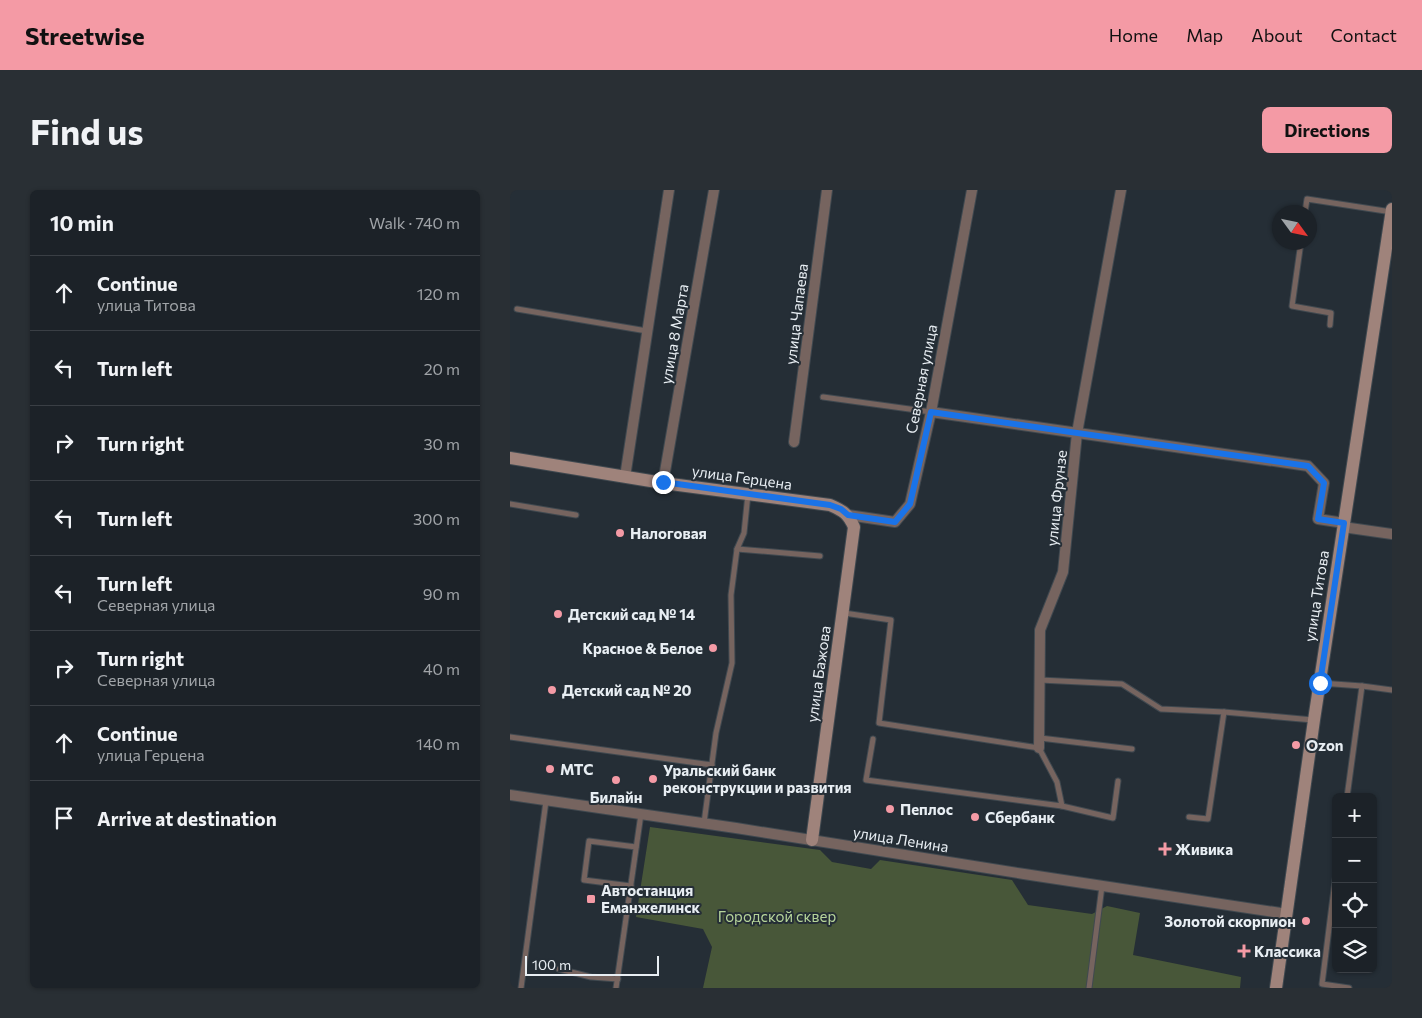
<!DOCTYPE html>
<html lang="en">
<head>
<meta charset="utf-8">
<style>
  body { margin:0; font-family:Commissioner,sans-serif; background:#292f34; color:#f1f3f6 }
  .controls { position:absolute; right:15px; bottom:15px; display:grid; overflow:hidden; border-radius:8px; box-shadow:0 1px 4px #0004 }
  .controls button { width:45px; height:45px; display:grid; place-items:center; padding:0; border:0; border-bottom:1px solid #3a3f45; background:#1c2228; color:#f1f3f6; font:25px sans-serif }
  .compass { position:absolute; left:762px; top:15px; width:45px; height:45px; border-radius:50%; background:#1c2228; box-shadow:0 1px 4px #0004; rotate:123deg }
  .scale { position:absolute; left:15px; bottom:12px; width:134px; box-sizing:border-box; padding-left:5px; border:2px solid #e8eef3; border-top:0; font-size:14px; line-height:18px; white-space:nowrap; color:#e8eef3; -webkit-text-stroke:4px #252e36; paint-order:stroke }
  .stop { position:absolute; width:15px; height:15px; margin:-11px; border:4px solid #1a73e8; border-radius:50%; background:#fff }
  .stop.end { background:#1a73e8; border-color:#fff; box-shadow:0 1px 5px #0008 }
  .list { margin:0; padding:0; list-style:none }
  h2 { display:flex; justify-content:space-between; align-items:center; height:65px; margin:0; padding:0 20px; font-size:21px }
  h2 small { font-size:16px; font-weight:400; color:#a0a4a8 }
  .list li { display:grid; grid-template-columns:32px 1fr auto; gap:15px; align-items:center; box-sizing:border-box; height:75px; padding:0 20px; border-top:1px solid #3a3f45 }
  .list b { display:block; font-size:19px; white-space:nowrap }
  .list p { margin:0; font-size:16px; white-space:nowrap; color:#a0a4a8 }
  .list em { font-size:16px; font-style:normal; color:#a0a4a8 }
  .icon { flex:none; width:28px; height:28px; fill:none; stroke:currentColor; stroke-width:2; stroke-linecap:round; stroke-linejoin:round }
  .map { position:relative; flex:none; width:882px; height:798px; overflow:hidden; border-radius:8px }
  header { display:flex; align-items:center; gap:30px; box-sizing:border-box; height:70px; padding:0 25px; background:#f49aa5; color:#111 }
  header strong { font-size:24px }
  nav { display:flex; gap:28px; margin-inline-start:auto; font-size:18px }
  .intro { display:flex; align-items:center; justify-content:space-between; box-sizing:border-box; height:120px; padding:0 30px }
  h1 { margin:0; font-size:35px }
  .button { padding:12px 22px; border-radius:8px; background:#f49aa5; color:#111; font-size:18px; font-weight:700 }
  main { display:flex; gap:30px; padding:0 30px }
  aside { flex:1; background:#1c2228; border-radius:8px; box-shadow:0 1px 4px #0004 }
  .map>svg:first-child { display:block }
  .green { fill:#485739 }
  .lines { fill:none; stroke-linecap:round; stroke-linejoin:round }
  .lane-casing { stroke:#404950; stroke-width:7 }
  .street-casing { stroke:#404950; stroke-width:12 }
  .secondary-casing { stroke:#404950; stroke-width:14 }
  .lane { stroke:#76645f; stroke-width:5 }
  .street { stroke:#76645f; stroke-width:10 }
  .secondary { stroke:#9f837b; stroke-width:12 }
  .route { stroke:#1a73e8; stroke-width:6 }
  .poi-dot { fill:#f49aa5; stroke:#252e36; stroke-width:2 }
  .labels { text-anchor:middle; dominant-baseline:central; stroke-width:4; stroke-linejoin:round; paint-order:stroke }
  .street-label { font-size:15px; fill:#e8eef3; stroke:#252e36 }
  .poi-label { font-size:15px; font-weight:bold; fill:#e8eef3; stroke:#252e36; text-anchor:start }
  .park-label { font-size:15px; fill:#b6d49a; stroke:#252e36 }
</style>
</head>
<body>
<header>
<strong>Streetwise</strong>
<nav><a>Home</a><a>Map</a><a>About</a><a>Contact</a></nav>
</header>
<div class="intro"><h1>Find us</h1><a class="button">Directions</a></div>
<main>
<aside>
<h2>10 min<small>Walk · 740 m</small></h2>
<ul class="list">
<li><svg class="icon" aria-label="ahead" viewBox="0 0 24 24"><path d="M12 20V5M6 11l6-6 6 6"/></svg><div><b>Continue</b><p>улица Титова</p></div><em>120 m</em></li>
<li><svg class="icon" aria-label="left" viewBox="0 0 24 24"><path d="M17 20v-9H6M10 6l-5 5 5 5"/></svg><div><b>Turn left</b></div><em>20 m</em></li>
<li><svg class="icon" aria-label="right" viewBox="0 0 24 24"><path d="M7 20v-9h11M14 6l5 5-5 5"/></svg><div><b>Turn right</b></div><em>30 m</em></li>
<li><svg class="icon" aria-label="left" viewBox="0 0 24 24"><path d="M17 20v-9H6M10 6l-5 5 5 5"/></svg><div><b>Turn left</b></div><em>300 m</em></li>
<li><svg class="icon" aria-label="left" viewBox="0 0 24 24"><path d="M17 20v-9H6M10 6l-5 5 5 5"/></svg><div><b>Turn left</b><p>Северная улица</p></div><em>90 m</em></li>
<li><svg class="icon" aria-label="right" viewBox="0 0 24 24"><path d="M7 20v-9h11M14 6l5 5-5 5"/></svg><div><b>Turn right</b><p>Северная улица</p></div><em>40 m</em></li>
<li><svg class="icon" aria-label="ahead" viewBox="0 0 24 24"><path d="M12 20V5M6 11l6-6 6 6"/></svg><div><b>Continue</b><p>улица Герцена</p></div><em>140 m</em></li>
<li><svg class="icon" aria-label="arrive" viewBox="0 0 24 24"><path d="M6 21V4h12l-3 4 3 4H6"/></svg><div><b>Arrive at destination</b></div></li>
</ul>
</aside>
<div class="map">
<svg width="882" height="798" viewBox="0 0 882 798">
  <rect width="100%" height="100%" fill="#252e36"/>
  <!-- green -->
  <polygon class="green" points="140,637 310,660 322,672 361,679 370,670 502,690 518,715 582,724 597,716 630,723 623,765 731,787 730,798 193,798 202,757 193,739 126,727"/>
  <g class="lines">
    <!-- lane casing -->
    <g class="lane-casing">
      <g id="lane">
        <polyline points="795,22 797,9 882,22"/>
        <polyline points="791,52 782,116 821,123 820,135"/>
        <polyline points="7,119 137,141"/>
        <polyline points="313,207 421,222"/>
        <polyline points="0,314 66,325"/>
        <polyline points="227,359 310,366"/>
        <polyline points="334,423 381,430 369,533 529,558 547,592 552,616"/>
        <polyline points="530,490 612,494 651,519 714,522 803,530"/>
        <polyline points="810,493 852,496 882,500"/>
        <polyline points="0,547 202,575"/>
        <polyline points="530,548 622,559"/>
        <polyline points="363,549 356,590 552,616 603,628 608,591"/>
        <polyline points="837,607 852,496"/>
        <polyline points="679,627 698,629 714,522"/>
        <polyline points="194,633 206,543 222,473 221,405 227,359 234,343 238,304"/>
        <polyline points="826,683 812,794 839,798"/>
        <polyline points="121,696 74,690 79,651 126,657"/>
        <polyline points="49,779 81,787 108,789"/>
        <polyline points="11,798 36,611"/>
        <polyline points="106,798 131,624"/>
        <polyline points="579,798 592,696"/>
      </g>
    </g>
    <!-- street casing -->
    <g class="street-casing">
      <g id="street">
        <polyline points="421,222 798,276 814,293 808,329 834,333"/>
        <polyline points="284,252 317,0"/>
        <polyline points="115,287 159,0"/>
        <polyline points="153,293 204,0"/>
        <polyline points="338,325 385,332 400,314 421,222 462,0"/>
        <polyline points="833,337 882,344"/>
        <polyline points="529,558 530,440 553,382 567,243 611,0"/>
        <polyline points="0,605 226,638 514,684 777,724"/>
      </g>
    </g>
    <!-- secondary casing -->
    <g class="secondary-casing">
      <g id="secondary">
        <path d="M0,268l153,25 167,22c14,6 18,9 24,22l-42,313"/>
        <polyline points="766,798 804,530 882,19"/>
      </g>
    </g>
    <!-- lane -->
    <use href="#lane" class="lane"/>
    <!-- street -->
    <use href="#street" class="street"/>
    <!-- secondary -->
    <use href="#secondary" class="secondary"/>
  </g>
  <g class="lines">
    <!-- route -->
    <polyline class="route" points="153,292 320,315 331,319 338,325 385,332 400,314 421,222 798,276 814,293 808,329 834,333 810,493"/>
  </g>
  <!-- markers -->
  <g class="poi-dot">
    <circle cx="110" cy="343" r="5"/>
    <circle cx="48" cy="424" r="5"/>
    <circle cx="203" cy="458" r="5"/>
    <circle cx="42" cy="500" r="5"/>
    <circle cx="786" cy="555" r="5"/>
    <circle cx="40" cy="579" r="5"/>
    <circle cx="143" cy="589" r="5"/>
    <circle cx="106" cy="590" r="5"/>
    <circle cx="380" cy="619" r="5"/>
    <circle cx="465" cy="627" r="5"/>
    <path d="M652.5 651.5h5v5h5v5h-5v5h-5v-5h-5v-5h5z"/>
    <rect x="76" y="704" width="10" height="10" rx="2.5"/>
    <circle cx="796" cy="731" r="5"/>
    <path d="M731.5 753.5h5v5h5v5h-5v5h-5v-5h-5v-5h5z"/>
  </g>
  <g class="labels">
    <!-- street labels -->
    <g class="street-label">
      <text transform="translate(286 124) rotate(-83)">улица Чапаева</text>
      <text transform="translate(164 144) rotate(-80)">улица 8 Марта</text>
      <text transform="translate(411 189) rotate(-79)">Северная улица</text>
      <text transform="translate(232 287) rotate(8)">улица Герцена</text>
      <text transform="translate(546 308) rotate(-84)">улица Фрунзе</text>
      <text transform="translate(806 406) rotate(-81)">улица Титова</text>
      <text transform="translate(308 484) rotate(-82)">улица Бажова</text>
      <text transform="translate(391 649) rotate(9)">улица Ленина</text>
    </g>
    <!-- poi labels -->
    <g class="poi-label">
      <text x="120" y="343">Налоговая</text>
      <text x="58" y="424">Детский сад № 14</text>
      <text x="193" y="458" text-anchor="end">Красное &amp; Белое</text>
      <text x="52" y="500">Детский сад № 20</text>
      <text x="796" y="555">Ozon</text>
      <text x="50" y="579">МТС</text>
      <text x="153" y="580">Уральский банк<tspan x="153" dy="17">реконструкции и развития</tspan></text>
      <text x="106" y="607" text-anchor="middle">Билайн</text>
      <text x="390" y="619">Пеплос</text>
      <text x="475" y="627">Сбербанк</text>
      <text x="665" y="659">Живика</text>
      <text x="91" y="700">Автостанция<tspan x="91" dy="17">Еманжелинск</tspan></text>
      <text x="786" y="731" text-anchor="end">Золотой скорпион</text>
      <text x="744" y="761">Классика</text>
    </g>
    <!-- park labels -->
    <g class="park-label">
      <text x="267" y="726">Городской сквер</text>
    </g>
  </g>
</svg>
<div class="controls">
<button>+</button>
<button>−</button>
<button><svg class="icon" aria-label="locate" viewBox="0 0 24 24"><circle cx="12" cy="12" r="6"/><path d="M12 2v4M12 18v4M2 12h4M18 12h4"/></svg></button>
<button><svg class="icon" aria-label="layers" viewBox="0 0 24 24"><path d="M12 4l9 5-9 5-9-5zM3 14l9 5 9-5"/></svg></button>
</div>
<svg class="compass" viewBox="-18 -18 36 36"><path d="M0-13l5 13h-10z" fill="#e53935"/><path d="M0 13l5-13h-10z" fill="#a0a4a8"/></svg>
<div class="scale">100 m</div>
<div class="stop" style="left:810px;top:493px"></div>
<div class="stop end" style="left:153px;top:292px"></div>
</div>
</main>
</body>
</html>
